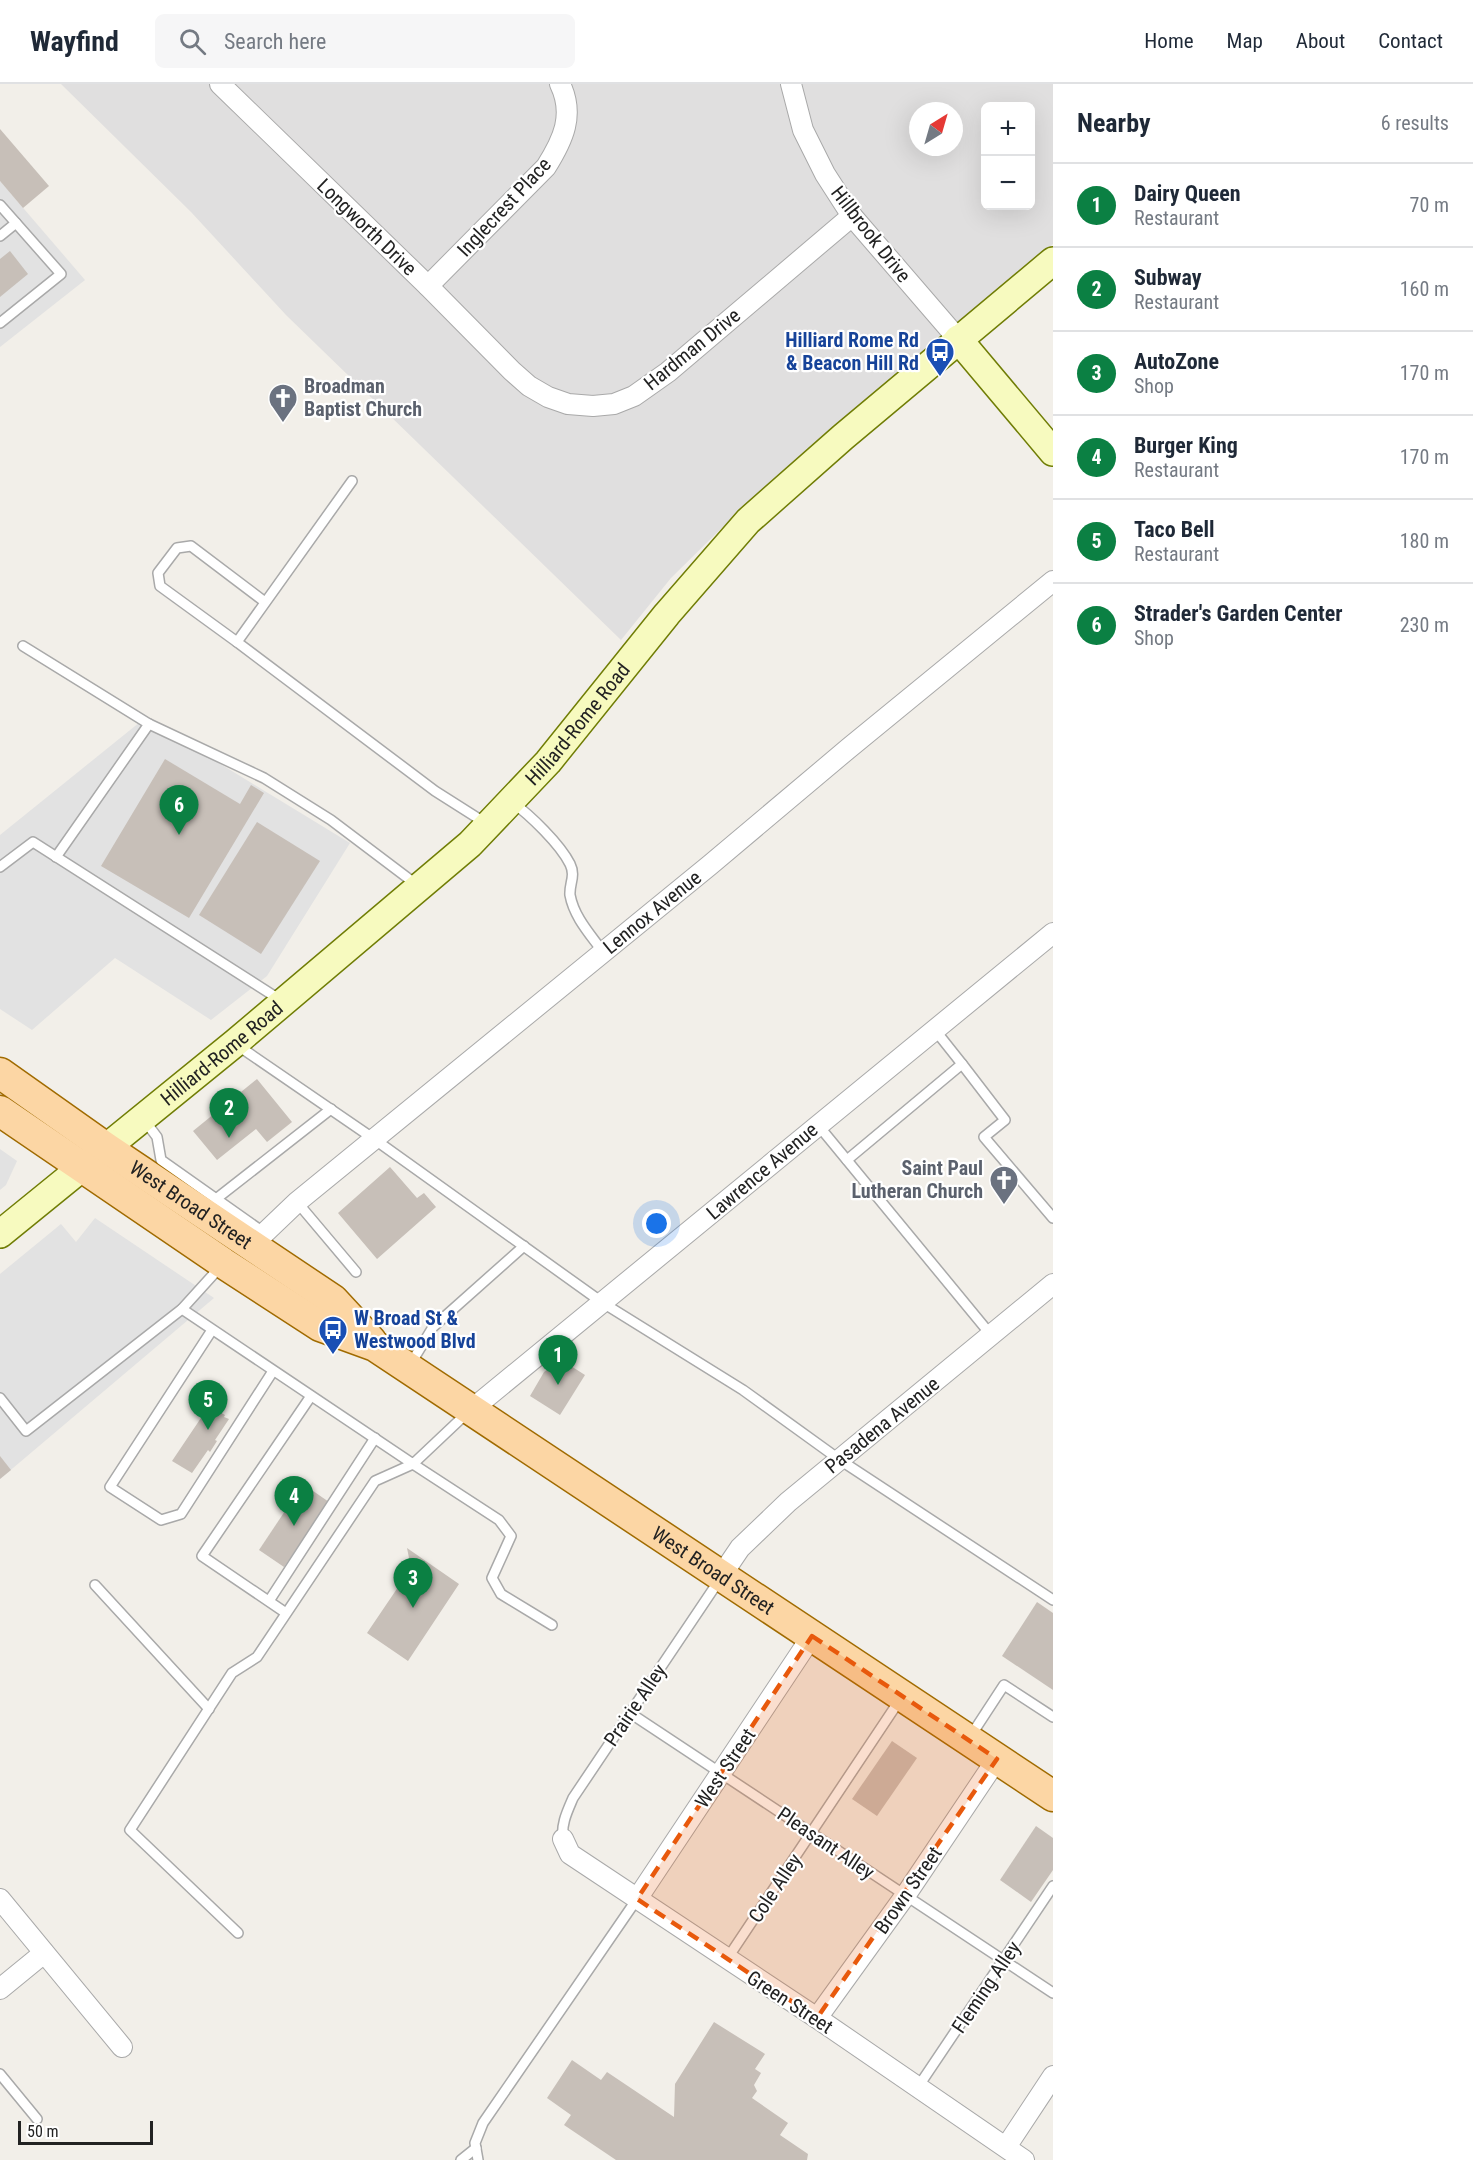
<!DOCTYPE html>
<html lang="en">
<head>
<meta charset="utf-8">
<style>
  body { margin:0; font-family:"Roboto Condensed",sans-serif; background:#f6f6f7; color:#1f2937 }
  .controls { position:absolute; right:18px; top:18px; display:grid; overflow:hidden; border-radius:9px; box-shadow:0 6px 24px #0002 }
  .controls button { width:54px; height:54px; display:grid; place-items:center; padding:0; border:0; border-bottom:2px solid #e0e1e3; background:#fff; color:#1f2937; font:30px sans-serif }
  .compass { position:absolute; left:909px; top:18px; width:54px; height:54px; border-radius:50%; background:#fff; box-shadow:0 6px 24px #0002; rotate:37deg }
  .scale { position:absolute; left:18px; bottom:15px; width:135px; box-sizing:border-box; padding-left:6px; border:3px solid #222; border-top:0; font-size:16px; line-height:21px; white-space:nowrap; color:#222; -webkit-text-stroke:4px #fff; paint-order:stroke }
  .you { position:absolute; left:657px; top:1140px; width:21px; height:21px; margin:-15px; border:4px solid #fff; border-radius:50%; background:#1a73e8; box-shadow:0 0 0 9px #1a73e833 }
  .badge { display:grid; place-items:center; width:39px; height:39px; border-radius:50%; background:#0b8043; color:#fff; font-size:20px; font-weight:700 }
  .pin { position:absolute; translate:-50% -50px; filter:drop-shadow(0 2px 3px #0008) }
  .pin::after { content:''; position:absolute; top:32px; width:21px; height:18px; background:inherit; clip-path:polygon(0 0,100% 0,50% 100%) }
  .list { margin:0; padding:0; list-style:none }
  h2 { display:flex; justify-content:space-between; align-items:center; height:78px; margin:0; padding:0 24px; font-size:26px }
  h2 small { font-size:20px; font-weight:400; color:#747a83 }
  .list li { display:grid; grid-template-columns:39px 1fr auto; gap:18px; align-items:center; box-sizing:border-box; height:84px; padding:0 24px; border-top:2px solid #e0e1e3 }
  .list b { display:block; font-size:22px; white-space:nowrap }
  .list p { margin:0; font-size:20px; white-space:nowrap; color:#747a83 }
  .list em { font-size:20px; font-style:normal; color:#747a83 }
  .icon { flex:none; width:33px; height:33px; fill:none; stroke:currentColor; stroke-width:2; stroke-linecap:round; stroke-linejoin:round }
  .map { position:relative; flex:none; width:1053px; height:2076px; overflow:hidden }
  header { display:flex; align-items:center; gap:36px; box-sizing:border-box; height:84px; padding:0 30px; background:#fff; border-bottom:2px solid #e0e1e3 }
  header strong { font-size:28px }
  nav { display:flex; gap:33px; margin-inline-start:auto; font-size:21px }
  .search { width:420px; height:54px; background:#f6f6f7; display:flex; align-items:center; gap:15px; box-sizing:border-box; padding:0 21px; border-radius:9px; color:#747a83; font-size:22px }
  main { display:flex }
  aside { flex:1; background:#fff }
  .map>svg:first-child { display:block }
  .residential { fill:#e0dfdf; fill-rule:evenodd }
  .parking { fill:#e2e2e2 }
  .building { fill:#c7bfb8 }
  .lines { fill:none; stroke-linecap:round; stroke-linejoin:round }
  .lane-casing { stroke:#a9a9a9; stroke-width:12 }
  .street-casing { stroke:#a9a9a9; stroke-width:22 }
  .secondary-casing { stroke:#707d05; stroke-width:30 }
  .primary-casing { stroke:#a06b00; stroke-width:33 }
  .lane { stroke:#fff; stroke-width:9 }
  .street { stroke:#fff; stroke-width:20 }
  .secondary { stroke:#f7fabf; stroke-width:27 }
  .primary { stroke:#fcd6a4; stroke-width:30 }
  .marked { fill:#e8590c; fill-opacity:0.2; stroke:#e8590c; stroke-width:4.5; stroke-dasharray:12 8; stroke-linejoin:round }
  .labels { text-anchor:middle; dominant-baseline:central; stroke-width:4.5; stroke-linejoin:round; paint-order:stroke }
  .street-label { font-size:20px; fill:#222; stroke:#fff }
  .transit-label { font-size:20px; font-weight:bold; fill:#164399; stroke:#fff; text-anchor:end }
  .worship-label { font-size:20px; font-weight:bold; fill:#5b616d; stroke:#fff; text-anchor:start }
</style>
</head>
<body>
<header>
<strong>Wayfind</strong>
<div class="search"><svg class="icon" aria-label="search" viewBox="0 0 24 24"><circle cx="10" cy="10" r="6"/><path d="M15 15l6 6"/></svg>Search here</div>
<nav><a>Home</a><a>Map</a><a>About</a><a>Contact</a></nav>
</header>
<main>
<div class="map">
<svg width="1053" height="2076" viewBox="0 0 1053 2076">
  <rect width="100%" height="100%" fill="#f2efe9"/>
  <!-- residential -->
  <path class="residential" d="M61,0h992v160l-309,262 -73,72 -50,62 -335,-325 -95,-103zM986,22h44v100h-44zM918,27h36v36h-36z"/>
  <!-- parking -->
  <g class="parking">
    <polygon points="0,97 85,196 0,263"/>
    <polygon points="145,634 350,759 267,892 211,936 115,874 32,946 0,925 0,751"/>
    <polygon points="0,1065 17,1077 6,1101 0,1106"/>
    <polygon points="95,1134 214,1214 0,1395 0,1190 61,1140 76,1158"/>
  </g>
  <!-- building -->
  <g class="building">
    <polygon points="0,45 49,102 23,124 0,97"/>
    <polygon points="10,167 28,190 0,213 0,175"/>
    <polygon points="165,675 240,720 251,701 264,709 189,834 101,782"/>
    <polygon points="257,738 320,777 261,870 199,831"/>
    <polygon points="257,995 292,1038 267,1058 256,1045 217,1076 193,1047"/>
    <polygon points="390,1083 417,1114 424,1109 436,1123 377,1175 338,1129"/>
    <polygon points="563,1277 585,1291 560,1331 530,1312 544,1288 548,1285 554,1289"/>
    <polygon points="209,1322 225,1331 224,1333 229,1335 215,1356 217,1357 210,1368 208,1366 192,1389 172,1377"/>
    <polygon points="0,1372 11,1386 0,1395"/>
    <polygon points="303,1400 329,1418 284,1483 259,1466"/>
    <polygon points="407,1464 459,1500 408,1577 367,1549 411,1484"/>
    <polygon points="1037,1518 1053,1529 1053,1606 1002,1572"/>
    <polygon points="892,1657 917,1674 877,1732 852,1715"/>
    <polygon points="1036,1742 1053,1754 1053,1786 1031,1818 1000,1796"/>
    <polygon points="714,1938 765,1970 755,1985 761,1989 754,2001 757,2007 752,2014 788,2039 780,2051 808,2070 807,2076 616,2076 564,2041 571,2031 547,2014 572,1976 601,1996 607,1988 674,2033 675,2000"/>
  </g>
  <g class="lines">
    <!-- lane casing -->
    <g class="lane-casing">
      <g id="lane">
        <polyline points="0,121 61,190 0,239"/>
        <polyline points="0,152 16,139"/>
        <polyline points="352,397 237,558 435,707 487,740"/>
        <polyline points="237,558 160,502 158,489 177,464 191,462 265,518"/>
        <polyline points="23,562 149,640 264,694 331,736 417,801"/>
        <path d="M512,718c18,13 48,42 58,62 6,12 -1,20 0,31 4,22 20,39 33,57"/>
        <polyline points="56,773 149,640"/>
        <polyline points="0,783 33,758 282,917"/>
        <polyline points="237,961 374,1055 603,1219 743,1306 840,1376 1053,1516"/>
        <polyline points="962,980 1005,1036 984,1053 1053,1134"/>
        <polyline points="145,1037 157,1053 161,1076 263,1148"/>
        <polyline points="818,1041 991,1251"/>
        <polyline points="847,1076 962,980 935,946"/>
        <polyline points="216,1115 331,1025"/>
        <polyline points="297,1118 356,1188"/>
        <polyline points="182,1225 413,1380 467,1329"/>
        <polyline points="212,1246 110,1403 161,1436 181,1430 273,1287"/>
        <polyline points="410,1281 433,1243 524,1162"/>
        <polyline points="0,1314 26,1347 182,1225 221,1182"/>
        <polyline points="95,1501 209,1625"/>
        <polyline points="269,1517 375,1354"/>
        <polyline points="286,1529 202,1472 311,1312"/>
        <polyline points="630,1629 1053,1909"/>
        <polyline points="970,1653 1004,1601 1053,1633"/>
        <path d="M563,1755c-2,-15 4,-27 10,-41l147,-219"/>
        <polyline points="238,1849 130,1746 232,1589 257,1573 375,1397 413,1380 499,1436 511,1452 492,1494 501,1510 552,1541"/>
        <polyline points="727,1875 901,1614"/>
        <polyline points="0,1990 37,2035"/>
        <polyline points="918,2003 1053,1802"/>
        <polyline points="461,2076 476,2064"/>
        <polyline points="478,2076 475,2059 483,2039 637,1815"/>
      </g>
    </g>
    <!-- street casing -->
    <g class="street-casing">
      <g id="street">
        <polyline points="220,0 428,202 512,287 529,302 548,313 568,320 593,322 614,320 634,312 668,288 852,132"/>
        <polyline points="791,0 803,46 825,90 852,132 958,255"/>
        <path d="M428,202l118,-119c17,-27 29,-52 14,-83"/>
        <polyline points="252,1161 297,1118 710,781 849,664 1053,497"/>
        <polyline points="471,1326 1053,849"/>
        <polyline points="721,1492 740,1464 788,1418 1053,1200"/>
        <polyline points="563,1755 570,1770 817,1934 1024,2076"/>
        <polyline points="0,1815 122,1963"/>
        <polyline points="637,1815 812,1552"/>
        <polyline points="0,1905 44,1869"/>
        <polyline points="817,1934 905,1812 997,1675"/>
        <polyline points="1006,2063 1053,1992"/>
      </g>
    </g>
    <!-- secondary casing -->
    <g class="secondary-casing">
      <g id="secondary">
        <polyline points="958,255 1053,368"/>
        <path id="s1" d="M0,1150l235,-191 235,-199 78,-82 119,-148 81,-93 95,-84 210,-176"/>
      </g>
    </g>
    <!-- primary casing -->
    <g class="primary-casing">
      <g id="primary">
        <path id="s2" d="M0,989l106,75 227,152 38,41"/>
        <path id="s3" d="M0,1027l223,152 97,63 55,20 678,450"/>
      </g>
    </g>
    <!-- lane -->
    <use href="#lane" class="lane"/>
    <!-- street -->
    <use href="#street" class="street"/>
    <!-- secondary -->
    <use href="#secondary" class="secondary"/>
    <!-- primary -->
    <use href="#primary" class="primary"/>
  </g>
  <!-- marked area -->
  <path class="marked" d="M812,1552l185,123 -180,259 -180,-119z"/>
  <!-- icons -->
  <defs>
    <g id="bus-pin" transform="scale(1.5)"><path d="M0 17L-7.5 6A9.5 9.5 0 1 1 7.5 6Z" fill="#1a4fb4" stroke="#fff"/><path d="M-5-6H5V4H4V6H2V4H-2V6H-4V4H-5ZM-3.5-4V0h7V-4ZM-3.5 1.2v1.5H-2V1.2ZM2 1.2v1.5H3.5V1.2Z" fill="#fff"/></g>
    <g id="church-pin" transform="scale(1.5)"><path d="M0 17L-7.5 6A9.5 9.5 0 1 1 7.5 6Z" fill="#6b7280" stroke="#fff"/><path d="M-1.2-6h2.4v3.5h3.3v2.4h-3.3V6h-2.4V-.1h-3.3v-2.4h3.3Z" fill="#fff"/></g>
  </defs>
  <g fill-rule="evenodd">
    <use href="#bus-pin" x="940" y="268"/>
    <use href="#church-pin" x="283" y="314"/>
    <use href="#church-pin" x="1004" y="1096"/>
    <use href="#bus-pin" x="333" y="1246"/>
  </g>
  <g class="labels">
    <!-- street labels -->
    <g class="street-label">
      <text transform="translate(504 123) rotate(-47)">Inglecrest Place</text>
      <text transform="translate(367 143) rotate(44)">Longworth Drive</text>
      <text transform="translate(871 150) rotate(52)">Hillbrook Drive</text>
      <text transform="translate(692 265) rotate(-39)">Hardman Drive</text>
      <text stroke="none"><textPath href="#s1" startOffset="772">Hilliard-Rome Road</textPath></text>
      <text transform="translate(652 828) rotate(-39)">Lennox Avenue</text>
      <text stroke="none"><textPath href="#s1" startOffset="286">Hilliard-Rome Road</textPath></text>
      <text transform="translate(762 1087) rotate(-40)">Lawrence Avenue</text>
      <text stroke="none"><textPath href="#s2" startOffset="232">West Broad Street</textPath></text>
      <text transform="translate(882 1341) rotate(-39)">Pasadena Avenue</text>
      <text stroke="none"><textPath href="#s3" startOffset="850">West Broad Street</textPath></text>
      <text transform="translate(635 1621) rotate(-56)">Prairie Alley</text>
      <text transform="translate(725 1684) rotate(-56)">West Street</text>
      <text transform="translate(826 1759) rotate(34)">Pleasant Alley</text>
      <text transform="translate(775 1804) rotate(-56)">Cole Alley</text>
      <text transform="translate(908 1806) rotate(-55)">Brown Street</text>
      <text transform="translate(986 1903) rotate(-56)">Fleming Alley</text>
      <text transform="translate(790 1918) rotate(33)">Green Street</text>
    </g>
    <!-- transit labels -->
    <g class="transit-label">
      <text x="919" y="256">Hilliard Rome Rd<tspan x="919" dy="23">&amp; Beacon Hill Rd</tspan></text>
      <text x="354" y="1234" text-anchor="start">W Broad St &amp;<tspan x="354" dy="23">Westwood Blvd</tspan></text>
    </g>
    <!-- worship labels -->
    <g class="worship-label">
      <text x="304" y="302">Broadman<tspan x="304" dy="23">Baptist Church</tspan></text>
      <text x="983" y="1084" text-anchor="end">Saint Paul<tspan x="983" dy="23">Lutheran Church</tspan></text>
    </g>
  </g>
</svg>
<div class="controls">
<button>+</button>
<button>−</button>
</div>
<svg class="compass" viewBox="-18 -18 36 36"><path d="M0-13l5 13h-10z" fill="#e53935"/><path d="M0 13l5-13h-10z" fill="#747a83"/></svg>
<div class="scale">50 m</div>
<div class="you"></div>
<div class="pin badge" style="left:558px;top:1301px">1</div>
<div class="pin badge" style="left:229px;top:1054px">2</div>
<div class="pin badge" style="left:413px;top:1524px">3</div>
<div class="pin badge" style="left:294px;top:1442px">4</div>
<div class="pin badge" style="left:208px;top:1346px">5</div>
<div class="pin badge" style="left:179px;top:751px">6</div>
</div>
<aside>
<h2>Nearby<small>6 results</small></h2>
<ul class="list">
<li><span class="badge">1</span><div><b>Dairy Queen</b><p>Restaurant</p></div><em>70 m</em></li>
<li><span class="badge">2</span><div><b>Subway</b><p>Restaurant</p></div><em>160 m</em></li>
<li><span class="badge">3</span><div><b>AutoZone</b><p>Shop</p></div><em>170 m</em></li>
<li><span class="badge">4</span><div><b>Burger King</b><p>Restaurant</p></div><em>170 m</em></li>
<li><span class="badge">5</span><div><b>Taco Bell</b><p>Restaurant</p></div><em>180 m</em></li>
<li><span class="badge">6</span><div><b>Strader's Garden Center</b><p>Shop</p></div><em>230 m</em></li>
</ul>
</aside>
</main>
</body>
</html>
